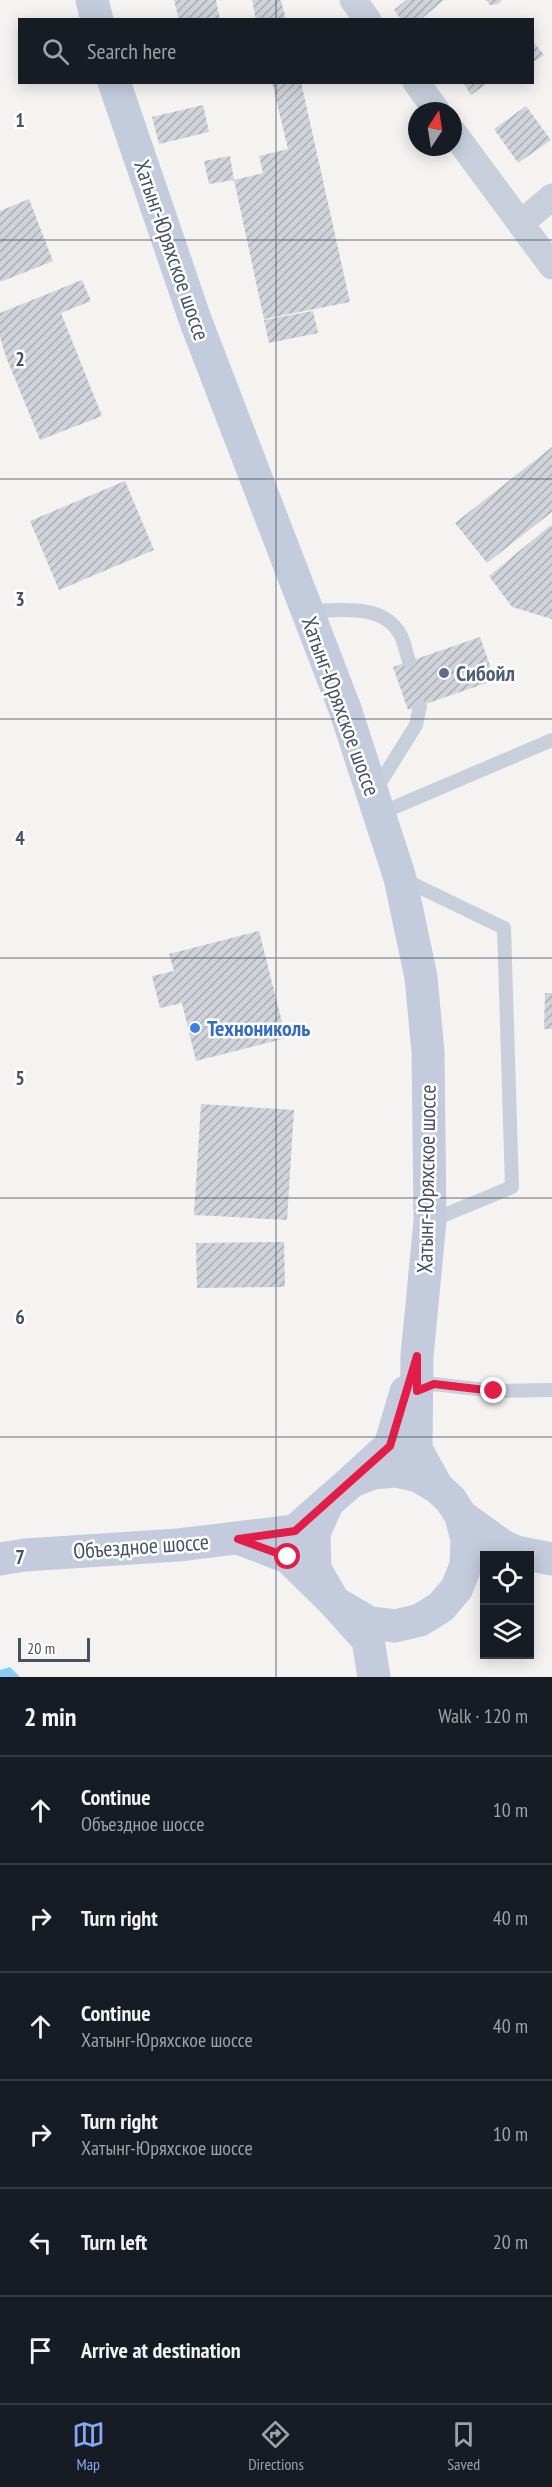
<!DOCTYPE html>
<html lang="en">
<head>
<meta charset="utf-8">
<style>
  body { margin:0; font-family:"PT Sans Narrow",sans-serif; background:#20242c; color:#f1f3f6 }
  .controls { position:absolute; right:18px; bottom:18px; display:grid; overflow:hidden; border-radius:0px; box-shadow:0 3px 15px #0003 }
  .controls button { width:54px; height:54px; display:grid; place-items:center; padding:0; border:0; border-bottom:2px solid #363941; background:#171b24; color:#f1f3f6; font:30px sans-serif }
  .compass { position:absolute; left:408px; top:102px; width:54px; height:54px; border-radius:50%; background:#171b24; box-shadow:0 3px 15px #0003; rotate:12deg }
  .scale { position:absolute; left:18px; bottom:15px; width:72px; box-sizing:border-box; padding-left:6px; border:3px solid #485162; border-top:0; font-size:16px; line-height:21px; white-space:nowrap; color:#485162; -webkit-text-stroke:4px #fff; paint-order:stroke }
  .stop { position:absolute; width:18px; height:18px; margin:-14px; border:4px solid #e11d48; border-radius:50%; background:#fff }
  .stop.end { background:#e11d48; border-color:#fff; box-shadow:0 2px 6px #0008 }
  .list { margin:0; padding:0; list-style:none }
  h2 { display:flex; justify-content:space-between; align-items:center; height:78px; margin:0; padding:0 24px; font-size:26px }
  h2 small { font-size:20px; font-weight:400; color:#9ea1a6 }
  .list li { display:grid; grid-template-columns:39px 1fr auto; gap:18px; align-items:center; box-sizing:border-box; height:108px; padding:0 24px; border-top:2px solid #363941 }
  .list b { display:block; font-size:22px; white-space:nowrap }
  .list p { margin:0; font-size:20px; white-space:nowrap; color:#9ea1a6 }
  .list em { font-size:20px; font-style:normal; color:#9ea1a6 }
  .icon { flex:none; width:33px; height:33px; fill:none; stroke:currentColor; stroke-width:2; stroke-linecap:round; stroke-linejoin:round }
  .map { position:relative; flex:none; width:552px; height:1677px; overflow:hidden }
  .search { position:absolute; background:#171b24; box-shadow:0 3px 15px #0003; left:18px; right:18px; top:18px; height:66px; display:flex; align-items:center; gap:15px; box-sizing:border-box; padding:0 21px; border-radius:0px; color:#9ea1a6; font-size:22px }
  .sheet { height:726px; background:#171b24 }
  nav { display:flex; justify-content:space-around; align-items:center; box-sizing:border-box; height:84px; border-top:2px solid #363941; background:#171b24; font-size:16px; color:#9ea1a6 }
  nav a { display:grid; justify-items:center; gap:3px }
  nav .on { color:#88a6f7 }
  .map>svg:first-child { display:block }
  .water { fill:url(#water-ripples) }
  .building { fill:url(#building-hatch) }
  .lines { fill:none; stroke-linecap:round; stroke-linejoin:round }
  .lane { stroke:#c8cfdb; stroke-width:14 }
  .street { stroke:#c8cfdb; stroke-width:27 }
  .secondary { stroke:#c4cbdc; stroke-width:33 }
  .route { stroke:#e11d48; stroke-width:8 }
  .grid { fill:none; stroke:#485162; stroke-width:1.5; stroke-opacity:0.55 }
  .service-dot { fill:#5c6f8a; stroke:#fff; stroke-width:2 }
  .shop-dot { fill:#3f7fe0; stroke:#fff; stroke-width:2 }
  .labels { text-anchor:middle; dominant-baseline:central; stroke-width:5; stroke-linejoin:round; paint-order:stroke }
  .street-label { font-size:22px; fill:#485162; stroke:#fff }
  .service-label { font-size:22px; font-weight:bold; fill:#4e5e75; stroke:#fff; text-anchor:start }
  .shop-label { font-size:22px; font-weight:bold; fill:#366cbe; stroke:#fff; text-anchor:start }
  .grid-label { font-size:20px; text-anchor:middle; font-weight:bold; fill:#485162; stroke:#fff; stroke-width:5; stroke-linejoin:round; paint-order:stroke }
</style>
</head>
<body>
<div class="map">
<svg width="552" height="1677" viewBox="0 0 552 1677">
  <defs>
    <pattern id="water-ripples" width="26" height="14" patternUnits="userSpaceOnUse" patternTransform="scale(1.5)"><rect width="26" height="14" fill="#88cbf6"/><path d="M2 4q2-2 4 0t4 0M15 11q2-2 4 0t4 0" fill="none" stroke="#71a7cb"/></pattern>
    <pattern id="building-hatch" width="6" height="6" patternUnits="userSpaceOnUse" patternTransform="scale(1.5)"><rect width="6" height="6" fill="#d1d3da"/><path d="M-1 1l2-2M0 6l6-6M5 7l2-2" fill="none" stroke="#acaeb4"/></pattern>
  </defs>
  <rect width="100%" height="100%" fill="#f5f3f2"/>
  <!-- water -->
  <polygon class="water" points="10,1667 20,1677 0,1677 0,1670"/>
  <!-- building -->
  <g class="building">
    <polygon points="174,0 216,0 220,20 179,20"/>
    <polygon points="252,0 281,0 286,20 256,20"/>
    <polygon points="406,0 444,0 420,20 402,20 394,10"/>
    <polygon points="486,0 502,0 498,4 490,5"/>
    <polygon points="532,40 544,55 532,63"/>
    <polygon points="272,82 301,82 350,302 264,319 234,180 263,173 259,156 288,149"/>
    <polygon points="463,82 489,82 471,95"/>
    <polygon points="203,105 209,132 159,144 152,117"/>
    <polygon points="526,106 551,140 518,163 494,129"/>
    <polygon points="230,156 234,180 209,184 204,161"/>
    <polygon points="29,199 53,261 0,282 0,211"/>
    <polygon points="82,280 91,301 61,313 102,416 40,440 6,357 0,337 0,313"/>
    <polygon points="313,311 318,333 269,343 264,320"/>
    <polygon points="552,447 552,512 487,563 455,523"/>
    <polygon points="125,481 154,550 59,590 30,521"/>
    <polygon points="551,525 552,527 552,619 512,607 489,576"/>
    <polygon points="480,637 495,680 408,710 393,667"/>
    <polygon points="259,931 286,1038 196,1061 182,1003 160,1008 152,976 174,971 169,954"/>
    <polygon points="545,993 552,993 552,1029 544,1029"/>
    <polygon points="201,1104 294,1110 287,1220 194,1215"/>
    <polygon points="284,1242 285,1287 197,1288 196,1243"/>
  </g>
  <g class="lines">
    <!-- lane -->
    <g class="lane">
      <path d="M307,611c31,0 75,-9 93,23 4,7 6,18 9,27"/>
      <polyline points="375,791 416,725 420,706"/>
      <polyline points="381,813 552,740"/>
      <polyline points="403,879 504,928 512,1187 430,1221"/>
      <polyline points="417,1391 434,1384 494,1391 552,1390"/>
    </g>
    <!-- street -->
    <g class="street">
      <polyline points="353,0 368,20"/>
      <polyline points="416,82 437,111"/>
      <polyline points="453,132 552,266"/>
      <polyline points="521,223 552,197"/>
    </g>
    <!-- secondary -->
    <g class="secondary">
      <polyline points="92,0 97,20"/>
      <polyline points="114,82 196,322 345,709 400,878 421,977 428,1052 430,1221 417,1356 416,1449 437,1487"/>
      <polyline points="354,1479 390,1446 406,1392"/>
      <polyline points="461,1516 503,1546 516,1552 552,1559"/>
      <polyline points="243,1540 288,1557 334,1602 368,1640 374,1677"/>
      <polyline points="0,1559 25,1555 178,1545 295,1531 352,1481 373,1473 396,1471 418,1476 437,1487 451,1500 461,1516 467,1540 466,1565 457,1588 441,1607 420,1620 395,1626 370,1623 334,1602 315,1569 314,1533 327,1504"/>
    </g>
  </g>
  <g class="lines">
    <!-- route -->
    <polyline class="route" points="288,1557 238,1539 295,1531 390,1446 417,1356 417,1391 434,1384 494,1391"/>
  </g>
  <!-- grid -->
  <path class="grid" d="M276,0v20M276,82v1595M0,240h552M0,479h552M0,719h552M0,958h552M0,1198h552M0,1437h552"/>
  <!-- markers -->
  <circle class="service-dot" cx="444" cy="673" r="6"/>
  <circle class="shop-dot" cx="195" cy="1028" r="6"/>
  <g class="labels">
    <!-- street labels -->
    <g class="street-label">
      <text transform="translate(172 250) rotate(71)">Хатынг-Юряхское шоссе</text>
      <text transform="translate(341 706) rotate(70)">Хатынг-Юряхское шоссе</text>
      <text transform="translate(426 1179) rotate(-89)">Хатынг-Юряхское шоссе</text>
      <text transform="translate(141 1546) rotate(-4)">Объездное шоссе</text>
    </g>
    <!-- service labels -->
    <g class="service-label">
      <text x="456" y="673">Сибойл</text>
    </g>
    <!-- shop labels -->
    <g class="shop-label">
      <text x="207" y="1028">Технониколь</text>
    </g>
  </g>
  <g class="grid-label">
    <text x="20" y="127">1</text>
    <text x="20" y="366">2</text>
    <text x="20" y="606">3</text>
    <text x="20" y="845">4</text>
    <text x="20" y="1085">5</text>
    <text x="20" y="1324">6</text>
    <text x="20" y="1564">7</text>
  </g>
</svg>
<div class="controls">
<button><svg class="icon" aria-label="locate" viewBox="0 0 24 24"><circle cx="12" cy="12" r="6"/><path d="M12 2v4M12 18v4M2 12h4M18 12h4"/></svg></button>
<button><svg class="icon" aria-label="layers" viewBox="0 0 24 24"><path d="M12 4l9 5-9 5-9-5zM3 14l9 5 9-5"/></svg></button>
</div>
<svg class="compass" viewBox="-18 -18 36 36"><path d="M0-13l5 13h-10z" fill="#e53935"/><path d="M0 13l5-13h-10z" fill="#9ea1a6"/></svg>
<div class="scale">20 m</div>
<div class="stop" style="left:288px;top:1557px"></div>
<div class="stop end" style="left:494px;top:1391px"></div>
<div class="search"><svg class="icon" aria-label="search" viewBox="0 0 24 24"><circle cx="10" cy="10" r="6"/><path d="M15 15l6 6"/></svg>Search here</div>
</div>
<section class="sheet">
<h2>2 min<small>Walk · 120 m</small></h2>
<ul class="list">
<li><svg class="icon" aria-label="ahead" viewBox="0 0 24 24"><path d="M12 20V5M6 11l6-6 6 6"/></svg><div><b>Continue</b><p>Объездное шоссе</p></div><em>10 m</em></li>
<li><svg class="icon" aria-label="right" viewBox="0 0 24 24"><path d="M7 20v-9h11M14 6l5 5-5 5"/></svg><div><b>Turn right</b></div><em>40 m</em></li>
<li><svg class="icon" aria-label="ahead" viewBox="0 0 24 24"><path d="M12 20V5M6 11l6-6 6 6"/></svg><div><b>Continue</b><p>Хатынг-Юряхское шоссе</p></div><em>40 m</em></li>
<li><svg class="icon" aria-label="right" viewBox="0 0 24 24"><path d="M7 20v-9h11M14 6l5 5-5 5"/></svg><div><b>Turn right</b><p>Хатынг-Юряхское шоссе</p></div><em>10 m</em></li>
<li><svg class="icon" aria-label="left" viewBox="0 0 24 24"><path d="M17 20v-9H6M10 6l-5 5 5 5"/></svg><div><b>Turn left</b></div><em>20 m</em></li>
<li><svg class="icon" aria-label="arrive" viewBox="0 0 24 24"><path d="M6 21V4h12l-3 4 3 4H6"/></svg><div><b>Arrive at destination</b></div></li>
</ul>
</section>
<nav>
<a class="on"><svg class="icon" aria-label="map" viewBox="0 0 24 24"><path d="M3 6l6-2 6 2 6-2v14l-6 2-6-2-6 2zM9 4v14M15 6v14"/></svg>Map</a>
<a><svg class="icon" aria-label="directions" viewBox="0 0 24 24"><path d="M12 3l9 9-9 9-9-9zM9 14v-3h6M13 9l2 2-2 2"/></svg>Directions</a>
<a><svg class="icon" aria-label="saved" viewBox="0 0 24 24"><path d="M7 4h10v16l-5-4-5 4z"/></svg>Saved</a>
</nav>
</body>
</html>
